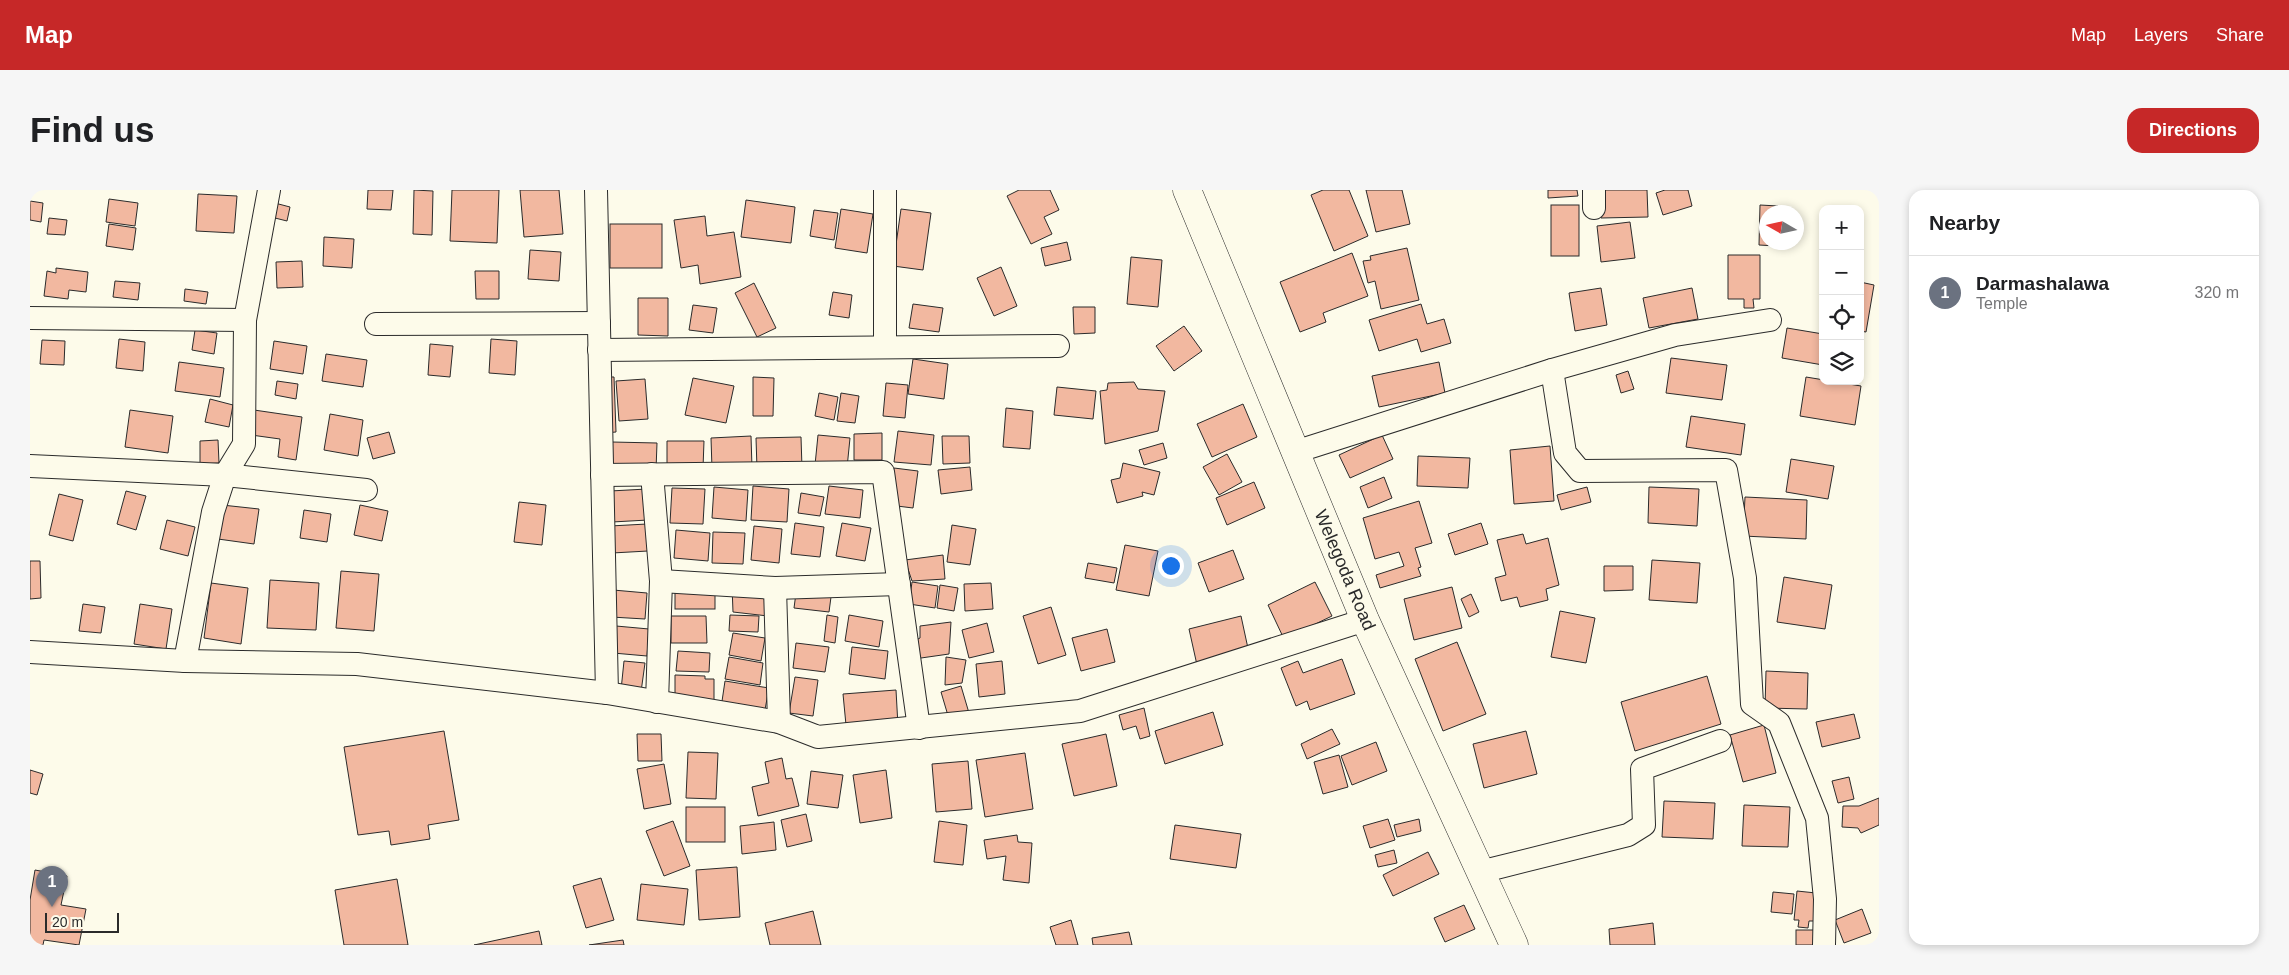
<!DOCTYPE html>
<html lang="en">
<head>
<meta charset="utf-8">
<style>
  body { margin:0; font-family:Arial,sans-serif; background:#f6f6f6; color:#202124 }
  .controls { position:absolute; right:15px; top:15px; display:grid; overflow:hidden; border-radius:10px; box-shadow:0 2px 8px #0003 }
  .controls button { width:45px; height:45px; display:grid; place-items:center; padding:0; border:0; border-bottom:1px solid #e0e0e0; background:#fff; color:#202124; font:25px sans-serif }
  .compass { position:absolute; left:1729px; top:15px; width:45px; height:45px; border-radius:50%; background:#fff; box-shadow:0 2px 8px #0003; rotate:279deg }
  .scale { position:absolute; left:15px; bottom:12px; width:74px; box-sizing:border-box; padding-left:5px; border:2px solid #2b2b2b; border-top:0; font-size:14px; line-height:18px; white-space:nowrap; color:#2b2b2b; -webkit-text-stroke:4px #fdfbea; paint-order:stroke }
  .you { position:absolute; left:1140px; top:375px; width:18px; height:18px; margin:-12px; border:4px solid #fff; border-radius:50%; background:#1a73e8; box-shadow:0 0 0 8px #1a73e833 }
  .badge { display:grid; place-items:center; width:32px; height:32px; border-radius:50%; background:#c62828; color:#fff; font-size:16px; font-weight:700 }
  .pin { position:absolute; translate:-50% -41px; filter:drop-shadow(0 1px 2px #0008) }
  .pin::after { content:''; position:absolute; top:26px; width:18px; height:15px; background:inherit; clip-path:polygon(0 0,100% 0,50% 100%) }
  .list { margin:0; padding:0; list-style:none }
  h2 { display:flex; justify-content:space-between; align-items:center; height:65px; margin:0; padding:0 20px; font-size:21px }
  h2 small { font-size:16px; font-weight:400; color:#757577 }
  .list li { display:grid; grid-template-columns:32px 1fr auto; gap:15px; align-items:center; box-sizing:border-box; height:75px; padding:0 20px; border-top:1px solid #e0e0e0 }
  .list b { display:block; font-size:19px; white-space:nowrap }
  .list p { margin:0; font-size:16px; white-space:nowrap; color:#757577 }
  .list em { font-size:16px; font-style:normal; color:#757577 }
  .icon { flex:none; width:28px; height:28px; fill:none; stroke:currentColor; stroke-width:2; stroke-linecap:round; stroke-linejoin:round }
  .map { position:relative; flex:none; width:1849px; height:755px; overflow:hidden; border-radius:15px }
  header { display:flex; align-items:center; gap:30px; box-sizing:border-box; height:70px; padding:0 25px; background:#c62828; color:#fff }
  header strong { font-size:24px }
  nav { display:flex; gap:28px; margin-inline-start:auto; font-size:18px }
  .intro { display:flex; align-items:center; justify-content:space-between; box-sizing:border-box; height:120px; padding:0 30px }
  h1 { margin:0; font-size:35px }
  .button { padding:12px 22px; border-radius:15px; background:#c62828; color:#fff; font-size:18px; font-weight:700 }
  main { display:flex; gap:30px; padding:0 30px }
  aside { flex:1; background:#fff; border-radius:15px; box-shadow:0 2px 8px #0003 }
  .map>svg:first-child { display:block }
  .building { fill:#f2b8a0; stroke:#2b2b2b }
  .lines { fill:none; stroke-linecap:round; stroke-linejoin:round }
  .minor-casing { stroke:#2b2b2b; stroke-width:24 }
  .tertiary-casing { stroke:#2b2b2b; stroke-width:29 }
  .minor { stroke:#fdfbea; stroke-width:22 }
  .tertiary { stroke:#fdfbea; stroke-width:28 }
  .labels { text-anchor:middle; dominant-baseline:central; stroke-width:4; stroke-linejoin:round; paint-order:stroke }
  .street-label { font-size:18px; fill:#2b2b2b; stroke:#fdfbea }
</style>
</head>
<body>
<header>
<strong>Map</strong>
<nav><a>Map</a><a>Layers</a><a>Share</a></nav>
</header>
<div class="intro"><h1>Find us</h1><a class="button">Directions</a></div>
<main>
<div class="map">
<svg width="1849" height="755" viewBox="0 0 1849 755">
  <rect width="100%" height="100%" fill="#fdfbea"/>
  <!-- building -->
  <g class="building">
    <polygon points="338,0 363,0 361,20 337,19"/>
    <polygon points="384,0 403,1 402,45 383,44"/>
    <polygon points="422,0 469,0 467,53 420,51"/>
    <polygon points="490,0 529,0 533,44 494,47"/>
    <polygon points="989,0 1020,0 1029,20 1014,27 1022,44 1001,54 977,6"/>
    <polygon points="1293,0 1319,0 1338,46 1304,61 1281,5"/>
    <polygon points="1336,0 1372,0 1380,34 1346,42"/>
    <polygon points="1518,0 1547,0 1548,6 1518,8"/>
    <polygon points="1570,0 1617,0 1618,27 1571,28"/>
    <polygon points="1635,0 1658,0 1662,16 1633,25 1626,3"/>
    <polygon points="168,4 207,6 204,43 166,41"/>
    <polygon points="79,9 108,13 105,36 76,32"/>
    <polygon points="716,10 765,17 761,53 711,47"/>
    <polygon points="0,11 13,13 11,32 0,30"/>
    <polygon points="241,12 260,17 257,31 237,26"/>
    <rect x="1521" y="15" width="28" height="51"/>
    <polygon points="1730,15 1748,16 1748,22 1736,22 1736,52 1747,52 1747,56 1729,55"/>
    <polygon points="811,19 843,24 837,63 805,58"/>
    <polygon points="871,19 901,23 893,80 863,76"/>
    <polygon points="784,20 808,23 804,50 780,46"/>
    <polygon points="675,26 677,46 704,42 711,87 670,94 668,75 651,78 644,30"/>
    <polygon points="19,28 37,30 35,45 17,44"/>
    <polygon points="1600,32 1605,68 1571,72 1567,36"/>
    <polygon points="79,34 106,38 103,60 76,56"/>
    <rect x="580" y="34" width="52" height="44"/>
    <polygon points="294,47 324,49 322,78 293,76"/>
    <polygon points="1037,52 1041,70 1015,76 1011,58"/>
    <polygon points="1377,58 1389,110 1351,119 1345,91 1338,93 1333,71 1341,70 1340,66"/>
    <polygon points="500,60 531,62 529,91 498,89"/>
    <polygon points="1322,63 1338,106 1293,123 1296,132 1270,142 1250,92"/>
    <polygon points="1698,65 1730,65 1730,109 1723,109 1724,118 1714,118 1714,109 1698,109"/>
    <polygon points="1101,67 1132,70 1128,117 1097,114"/>
    <polygon points="272,71 273,97 247,98 246,72"/>
    <polygon points="971,77 987,116 964,126 947,88"/>
    <polygon points="26,78 58,82 56,102 39,100 38,109 14,106 17,81 26,83"/>
    <polygon points="445,81 469,81 469,109 446,109"/>
    <polygon points="85,91 110,93 108,110 83,107"/>
    <polygon points="1830,92 1844,95 1836,142 1830,141"/>
    <polygon points="724,93 746,138 727,147 705,103"/>
    <polygon points="1571,98 1577,135 1545,141 1539,103"/>
    <polygon points="1662,98 1668,129 1619,138 1613,108"/>
    <polygon points="155,99 178,102 176,114 154,111"/>
    <polygon points="803,102 822,105 819,128 799,125"/>
    <polygon points="608,108 638,108 638,146 608,145"/>
    <polygon points="883,114 913,118 909,142 879,138"/>
    <polygon points="1391,114 1397,134 1414,129 1421,153 1391,162 1387,149 1349,161 1339,130"/>
    <polygon points="663,115 687,118 683,143 659,140"/>
    <polygon points="1043,117 1065,117 1065,143 1044,144"/>
    <polygon points="1154,136 1172,161 1144,181 1126,156"/>
    <polygon points="1757,138 1793,144 1793,175 1752,168"/>
    <polygon points="165,140 187,143 184,164 162,160"/>
    <polygon points="89,149 115,152 113,181 86,178"/>
    <polygon points="461,149 487,151 485,185 459,183"/>
    <polygon points="12,150 35,151 34,175 10,174"/>
    <polygon points="244,151 277,156 273,184 240,179"/>
    <polygon points="400,154 423,156 420,187 398,185"/>
    <polygon points="296,164 337,170 333,197 292,191"/>
    <polygon points="1641,168 1697,175 1692,210 1636,203"/>
    <polygon points="883,169 918,174 914,209 878,204"/>
    <polygon points="149,172 194,178 190,207 145,201"/>
    <polygon points="1409,172 1415,203 1349,217 1342,186"/>
    <polygon points="1598,181 1604,199 1591,203 1586,185"/>
    <polygon points="571,187 584,187 586,242 574,243"/>
    <polygon points="723,187 744,188 743,226 723,226"/>
    <polygon points="1776,187 1831,196 1825,235 1770,226"/>
    <polygon points="663,188 704,196 696,233 655,225"/>
    <polygon points="615,189 618,229 589,231 586,191"/>
    <polygon points="247,191 268,194 266,209 245,205"/>
    <polygon points="1104,192 1108,199 1135,201 1128,241 1075,254 1070,201 1077,200 1078,193"/>
    <polygon points="856,193 878,195 875,228 853,226"/>
    <polygon points="1027,197 1066,201 1063,229 1024,225"/>
    <polygon points="789,203 808,207 804,230 785,226"/>
    <polygon points="811,203 829,206 825,233 807,231"/>
    <polygon points="180,209 203,215 199,237 175,232"/>
    <polygon points="1213,214 1227,247 1182,267 1167,234"/>
    <polygon points="976,218 1003,221 1000,259 973,257"/>
    <polygon points="100,220 143,226 138,263 95,257"/>
    <polygon points="224,220 272,227 266,270 248,267 250,249 221,245"/>
    <polygon points="300,224 333,230 328,266 294,260"/>
    <polygon points="1661,226 1715,234 1711,265 1656,257"/>
    <polygon points="868,241 904,245 901,275 864,272"/>
    <polygon points="359,242 365,263 343,269 337,248"/>
    <polygon points="852,243 852,270 824,270 824,244"/>
    <polygon points="788,245 820,248 817,278 785,275"/>
    <polygon points="1352,245 1363,269 1320,288 1309,265"/>
    <polygon points="721,246 722,278 682,279 681,248"/>
    <polygon points="912,246 939,246 940,273 913,274"/>
    <polygon points="771,247 772,278 727,279 726,248"/>
    <polygon points="188,250 189,273 170,274 170,251"/>
    <polygon points="637,251 674,251 673,278 637,277"/>
    <polygon points="582,252 627,253 626,280 581,279"/>
    <polygon points="1133,253 1137,268 1114,275 1109,260"/>
    <polygon points="1520,256 1524,311 1484,314 1480,260"/>
    <polygon points="1197,264 1212,292 1189,305 1173,277"/>
    <polygon points="1388,266 1440,268 1438,298 1387,296"/>
    <polygon points="1761,269 1804,276 1798,309 1756,302"/>
    <polygon points="1093,273 1130,282 1124,305 1112,302 1113,306 1087,313 1081,290 1090,288"/>
    <polygon points="940,277 942,300 911,304 908,280"/>
    <polygon points="864,278 888,281 883,318 859,315"/>
    <polygon points="1354,287 1362,308 1338,318 1330,297"/>
    <polygon points="1224,292 1235,318 1197,335 1186,308"/>
    <polygon points="723,296 759,299 757,332 721,330"/>
    <polygon points="799,296 833,300 830,328 795,324"/>
    <polygon points="684,297 718,300 716,331 682,328"/>
    <polygon points="1557,297 1561,312 1531,320 1527,305"/>
    <polygon points="1619,297 1669,299 1667,336 1618,333"/>
    <polygon points="642,298 675,299 673,334 640,333"/>
    <polygon points="617,299 618,330 582,332 580,301"/>
    <polygon points="96,301 116,306 106,340 87,334"/>
    <polygon points="771,303 794,307 790,326 768,323"/>
    <polygon points="29,304 53,310 43,351 19,345"/>
    <polygon points="1715,307 1777,310 1776,349 1713,346"/>
    <polygon points="1389,311 1402,353 1385,358 1391,377 1388,378 1391,386 1350,398 1346,385 1374,376 1369,362 1345,369 1333,328"/>
    <polygon points="489,312 516,315 512,355 484,352"/>
    <polygon points="192,315 229,319 224,354 188,349"/>
    <polygon points="330,315 358,321 352,351 324,345"/>
    <polygon points="274,320 301,324 297,352 270,348"/>
    <polygon points="137,330 165,337 158,366 130,359"/>
    <polygon points="765,333 794,337 790,367 761,364"/>
    <polygon points="812,333 841,338 835,371 806,366"/>
    <polygon points="1451,333 1458,354 1425,365 1418,344"/>
    <polygon points="617,334 618,361 582,363 580,336"/>
    <polygon points="922,335 946,339 940,375 917,372"/>
    <polygon points="724,336 752,339 749,373 721,370"/>
    <polygon points="646,340 680,343 678,371 644,368"/>
    <polygon points="683,342 715,343 713,374 682,373"/>
    <polygon points="1493,344 1496,354 1518,348 1529,395 1516,399 1518,410 1490,417 1487,407 1471,411 1465,388 1476,385 1467,350"/>
    <polygon points="1095,355 1128,361 1119,406 1086,400"/>
    <polygon points="1203,360 1214,389 1179,402 1168,373"/>
    <polygon points="913,365 915,389 882,391 875,370"/>
    <polygon points="1622,370 1670,373 1667,413 1619,410"/>
    <polygon points="0,371 10,371 11,408 0,409"/>
    <polygon points="1058,373 1087,378 1084,393 1055,388"/>
    <polygon points="1574,376 1603,376 1603,400 1574,401"/>
    <polygon points="311,381 349,384 344,441 306,438"/>
    <polygon points="1754,387 1802,395 1795,439 1747,432"/>
    <polygon points="240,390 289,393 286,440 237,438"/>
    <polygon points="882,392 908,396 905,418 879,414"/>
    <polygon points="1285,392 1302,426 1254,449 1238,415"/>
    <polygon points="181,393 218,398 211,454 174,448"/>
    <polygon points="961,393 963,419 935,421 934,394"/>
    <polygon points="910,395 928,398 924,421 907,418"/>
    <rect x="645" y="396" width="40" height="23"/>
    <polygon points="702,396 740,399 738,426 703,422"/>
    <polygon points="1422,397 1432,438 1384,450 1374,409"/>
    <polygon points="583,400 617,403 615,429 581,427"/>
    <polygon points="766,403 801,407 799,422 764,418"/>
    <polygon points="1441,404 1449,422 1439,427 1431,409"/>
    <polygon points="53,414 75,417 71,443 49,441"/>
    <polygon points="110,414 142,419 136,459 104,454"/>
    <polygon points="1021,417 1036,465 1008,474 993,426"/>
    <polygon points="1530,421 1565,428 1556,473 1521,467"/>
    <polygon points="700,425 729,426 728,442 699,441"/>
    <polygon points="797,425 808,427 805,453 794,451"/>
    <polygon points="819,425 853,431 849,457 815,451"/>
    <polygon points="641,426 676,426 677,453 641,453"/>
    <polygon points="1211,426 1219,463 1167,475 1159,439"/>
    <polygon points="921,432 919,464 884,469 882,452 890,448 890,436"/>
    <polygon points="957,433 964,462 939,468 932,440"/>
    <polygon points="586,436 619,439 617,466 583,463"/>
    <polygon points="1077,439 1085,472 1051,481 1042,448"/>
    <polygon points="703,443 735,448 731,471 699,465"/>
    <polygon points="1427,452 1456,524 1413,541 1385,469"/>
    <polygon points="766,453 799,457 795,482 763,478"/>
    <polygon points="822,457 858,461 855,489 819,484"/>
    <polygon points="648,461 680,463 679,482 646,481"/>
    <polygon points="699,467 733,473 730,495 695,489"/>
    <polygon points="916,467 936,470 932,493 915,495"/>
    <polygon points="1312,469 1325,504 1280,520 1277,511 1266,516 1251,478 1268,471 1273,483"/>
    <polygon points="594,471 615,473 611,502 591,500"/>
    <polygon points="972,471 975,504 949,507 946,474"/>
    <polygon points="1736,481 1778,483 1777,519 1735,518"/>
    <polygon points="645,485 675,486 675,489 684,489 684,510 645,513"/>
    <polygon points="1677,486 1691,534 1605,561 1591,512"/>
    <polygon points="765,487 788,490 783,526 759,523"/>
    <polygon points="695,491 739,498 734,525 691,518"/>
    <polygon points="931,496 939,523 919,529 911,502"/>
    <polygon points="866,500 868,536 816,535 813,504"/>
    <polygon points="1114,518 1120,546 1110,549 1106,536 1093,540 1089,525"/>
    <polygon points="1183,522 1193,555 1135,574 1125,541"/>
    <polygon points="1824,524 1830,548 1792,557 1786,532"/>
    <polygon points="1734,535 1746,583 1713,592 1700,545"/>
    <polygon points="1302,539 1310,554 1277,569 1271,554"/>
    <polygon points="414,541 429,630 398,635 400,649 361,655 359,641 328,645 314,557"/>
    <polygon points="1496,541 1507,584 1454,598 1443,554"/>
    <polygon points="607,544 631,544 632,571 608,571"/>
    <polygon points="1076,544 1087,596 1044,606 1032,554"/>
    <polygon points="1346,552 1357,581 1322,595 1311,566"/>
    <polygon points="658,562 688,563 686,609 656,608"/>
    <polygon points="995,563 1003,619 955,627 946,570"/>
    <polygon points="1309,565 1318,597 1293,604 1284,572"/>
    <polygon points="752,568 756,589 762,588 769,616 728,626 722,597 739,593 735,572"/>
    <polygon points="938,571 942,619 906,622 902,574"/>
    <polygon points="634,574 641,614 614,619 607,579"/>
    <polygon points="0,580 13,584 7,605 0,603"/>
    <polygon points="856,580 862,628 830,633 823,585"/>
    <polygon points="781,581 813,585 808,618 777,614"/>
    <polygon points="1819,587 1824,609 1808,613 1802,591"/>
    <polygon points="1849,608 1849,635 1831,643 1828,638 1812,637 1813,616 1829,616"/>
    <polygon points="1634,611 1685,613 1683,649 1632,647"/>
    <polygon points="1714,615 1760,617 1758,657 1712,656"/>
    <rect x="656" y="617" width="39" height="35"/>
    <polygon points="776,624 782,651 757,657 751,630"/>
    <polygon points="1358,629 1365,650 1340,658 1333,636"/>
    <polygon points="1389,629 1391,641 1367,647 1364,635"/>
    <polygon points="643,631 660,676 634,686 616,641"/>
    <polygon points="909,631 937,635 933,675 904,672"/>
    <polygon points="744,632 746,660 712,664 710,636"/>
    <polygon points="1145,635 1211,644 1206,678 1140,669"/>
    <polygon points="987,645 988,652 1002,653 999,693 973,690 976,666 957,669 954,650"/>
    <polygon points="1364,660 1367,673 1348,677 1345,665"/>
    <polygon points="1398,662 1409,684 1363,706 1353,685"/>
    <polygon points="707,677 710,727 669,730 666,680"/>
    <polygon points="5,680 37,686 31,715 56,719 49,755 14,750 13,755 0,755 0,710"/>
    <polygon points="571,688 584,730 556,738 543,696"/>
    <polygon points="367,689 378,755 314,755 305,700"/>
    <polygon points="611,694 658,699 654,735 607,730"/>
    <polygon points="1767,701 1786,703 1784,731 1779,731 1778,738 1768,737 1769,730 1764,730"/>
    <polygon points="1743,702 1764,704 1762,724 1741,722"/>
    <polygon points="1434,715 1445,739 1415,752 1404,728"/>
    <polygon points="1832,719 1841,743 1814,753 1805,730"/>
    <polygon points="783,721 791,755 740,755 735,733"/>
    <polygon points="1041,730 1048,755 1026,755 1020,737"/>
    <polygon points="1623,733 1625,755 1580,755 1579,739"/>
    <rect x="1766" y="740" width="19" height="15"/>
    <polygon points="509,741 512,755 444,755"/>
    <polygon points="1099,742 1102,755 1063,755 1062,748"/>
    <polygon points="593,750 594,755 559,755"/>
  </g>
  <g class="lines">
    <!-- minor casing -->
    <g class="minor-casing">
      <g id="minor">
        <polyline points="566,0 577,503"/>
        <polyline points="1564,0 1564,18"/>
        <polyline points="0,128 215,130"/>
        <polyline points="346,134 569,133"/>
        <polyline points="855,157 855,0"/>
        <polyline points="569,160 1028,156"/>
        <polyline points="1522,180 1535,263 1550,281 1696,280 1715,388 1722,514 1749,533 1787,628 1795,709 1794,755"/>
        <polyline points="1265,262 1522,180 1645,145 1740,130"/>
        <polyline points="0,276 195,285 336,300"/>
        <polyline points="622,284 631,391 627,512"/>
        <polyline points="572,285 853,282 889,538"/>
        <polyline points="631,391 745,398 869,394"/>
        <polyline points="745,398 749,532"/>
        <polyline points="0,462 155,471 327,474 577,503 749,532 788,547 1050,521 1335,430"/>
        <polyline points="155,471 183,322 195,285 214,254 215,130 239,0"/>
        <polyline points="1450,682 1598,645 1614,635 1612,579 1690,551"/>
      </g>
    </g>
    <!-- tertiary casing -->
    <g class="tertiary-casing">
      <polyline id="tertiary" points="1157,0 1335,430 1484,755"/>
    </g>
    <!-- minor -->
    <use href="#minor" class="minor"/>
    <!-- tertiary -->
    <use href="#tertiary" class="tertiary"/>
  </g>
  <g class="labels">
    <!-- street labels -->
    <g class="street-label">
      <text transform="translate(1315 380) rotate(67)">Welegoda Road</text>
    </g>
  </g>
</svg>
<div class="controls">
<button>+</button>
<button>−</button>
<button><svg class="icon" aria-label="locate" viewBox="0 0 24 24"><circle cx="12" cy="12" r="6"/><path d="M12 2v4M12 18v4M2 12h4M18 12h4"/></svg></button>
<button><svg class="icon" aria-label="layers" viewBox="0 0 24 24"><path d="M12 4l9 5-9 5-9-5zM3 14l9 5 9-5"/></svg></button>
</div>
<svg class="compass" viewBox="-18 -18 36 36"><path d="M0-13l5 13h-10z" fill="#e53935"/><path d="M0 13l5-13h-10z" fill="#757577"/></svg>
<div class="scale">20 m</div>
<div class="you"></div>
<div class="pin badge" style="left:22px;top:717px;background:#6b7280">1</div>
</div>
<aside>
<h2>Nearby<small></small></h2>
<ul class="list">
<li><span class="badge" style="background:#6b7280">1</span><div><b>Darmashalawa</b><p>Temple</p></div><em>320 m</em></li>
</ul>
</aside>
</main>
</body>
</html>
